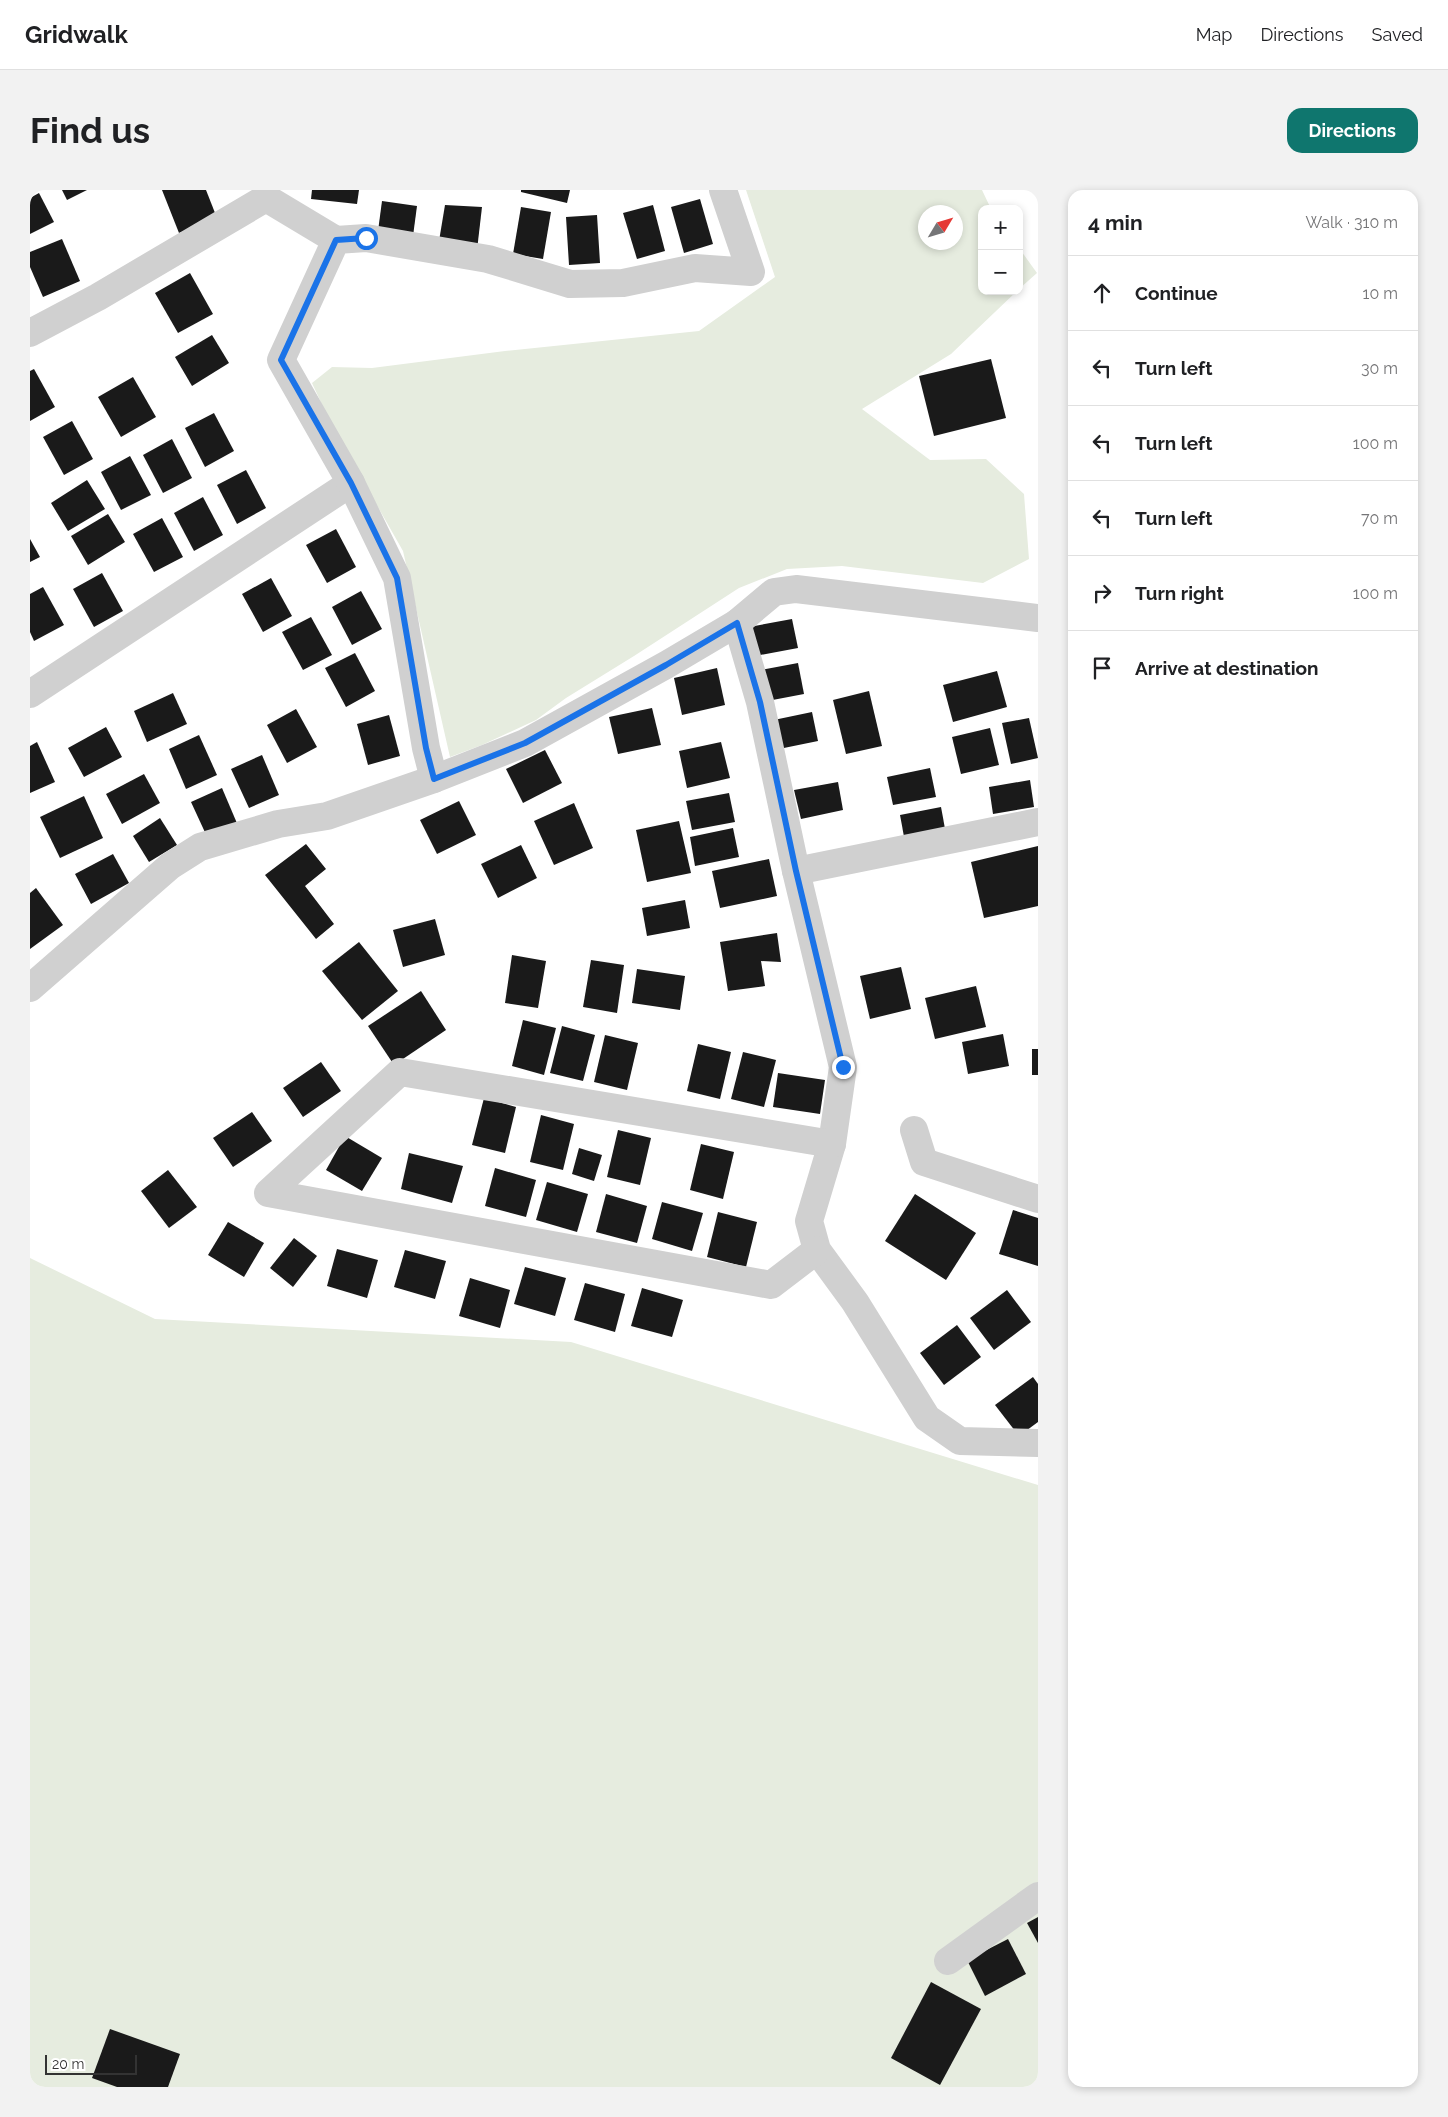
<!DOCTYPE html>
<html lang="en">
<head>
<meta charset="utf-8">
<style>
  body { margin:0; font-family:Raleway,sans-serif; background:#f2f2f2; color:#202124 }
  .controls { position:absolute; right:15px; top:15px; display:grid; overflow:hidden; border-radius:10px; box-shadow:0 2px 8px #0003 }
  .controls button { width:45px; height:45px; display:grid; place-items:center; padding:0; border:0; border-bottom:1px solid #e0e0e0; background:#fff; color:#202124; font:25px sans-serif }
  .compass { position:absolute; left:888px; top:15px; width:45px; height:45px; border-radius:50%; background:#fff; box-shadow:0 2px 8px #0003; rotate:52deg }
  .scale { position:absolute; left:15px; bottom:12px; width:92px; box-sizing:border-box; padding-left:5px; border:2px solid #333; border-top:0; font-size:14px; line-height:18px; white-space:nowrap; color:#333; -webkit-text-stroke:4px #fff; paint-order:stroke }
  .stop { position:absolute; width:15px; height:15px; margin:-11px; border:4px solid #1a73e8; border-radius:50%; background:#fff }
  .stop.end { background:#1a73e8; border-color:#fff; box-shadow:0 1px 5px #0008 }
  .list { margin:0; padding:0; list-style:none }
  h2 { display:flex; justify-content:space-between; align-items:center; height:65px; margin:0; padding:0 20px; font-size:21px }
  h2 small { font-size:16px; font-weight:400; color:#757577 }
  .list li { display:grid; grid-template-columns:32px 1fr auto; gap:15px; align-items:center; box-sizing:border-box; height:75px; padding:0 20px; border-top:1px solid #e0e0e0 }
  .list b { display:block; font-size:19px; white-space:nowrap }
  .list em { font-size:16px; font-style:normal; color:#757577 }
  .icon { flex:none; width:28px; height:28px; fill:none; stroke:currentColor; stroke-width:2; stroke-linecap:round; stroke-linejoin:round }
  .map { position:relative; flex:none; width:1008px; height:1897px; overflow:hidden; border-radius:15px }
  header { display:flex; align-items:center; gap:30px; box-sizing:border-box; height:70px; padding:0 25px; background:#fff; border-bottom:1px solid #e0e0e0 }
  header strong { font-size:24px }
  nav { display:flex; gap:28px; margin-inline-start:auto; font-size:18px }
  .intro { display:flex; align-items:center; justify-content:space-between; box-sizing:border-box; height:120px; padding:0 30px }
  h1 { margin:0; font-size:35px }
  .button { padding:12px 22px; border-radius:15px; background:#0f766e; color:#fff; font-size:18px; font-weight:700 }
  main { display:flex; gap:30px; padding:0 30px }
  aside { flex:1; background:#fff; border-radius:15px; box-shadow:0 2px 8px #0003 }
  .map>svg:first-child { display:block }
  .green { fill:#e6ecdf; fill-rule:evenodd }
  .building { fill:#1a1a1a }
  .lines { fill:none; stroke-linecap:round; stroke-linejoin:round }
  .minor { stroke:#d0d0d0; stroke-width:28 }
  .route { stroke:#1a73e8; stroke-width:6 }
</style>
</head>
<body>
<header>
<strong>Gridwalk</strong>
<nav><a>Map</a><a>Directions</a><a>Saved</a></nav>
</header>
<div class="intro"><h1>Find us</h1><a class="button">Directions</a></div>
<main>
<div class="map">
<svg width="1008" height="1897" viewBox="0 0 1008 1897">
  <rect width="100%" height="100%" fill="#fff"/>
  <!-- green -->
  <g class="green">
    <path d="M716,0h236l9,19h-9v82h35l-66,63 -89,55 68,51 56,-1 38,35 5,65 -46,24 -141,-17 -55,3 -48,19 -105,68 -68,42 -30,22 -54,25 -32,12 -47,-206 -70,-123 -21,-45 20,-16 40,1 133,-17 194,-20 76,-54zM896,22h30v30h-30z"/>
    <polygon points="989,58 1007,83 989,99"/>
    <polygon points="0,1068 125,1129 541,1152 1008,1295 1008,1897 0,1897"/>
  </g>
  <!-- building -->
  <g class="building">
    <polygon points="32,0 57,0 37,10"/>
    <polygon points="132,0 176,0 187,28 149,43"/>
    <polygon points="282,0 329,0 327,14 281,9"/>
    <polygon points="491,0 540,0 537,13 491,2"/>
    <polygon points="9,3 24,32 0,44 0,8"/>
    <polygon points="670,9 683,54 654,63 641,17"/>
    <polygon points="352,11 387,16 383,46 348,41"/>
    <polygon points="415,15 452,17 447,60 408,57"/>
    <polygon points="623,15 635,61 607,69 593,23"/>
    <polygon points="491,17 521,22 513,69 483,64"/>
    <polygon points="567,25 570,73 539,75 536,27"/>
    <polygon points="32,49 50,91 13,107 0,77 0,62"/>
    <polygon points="160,83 183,124 148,143 125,103"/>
    <polygon points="182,145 199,173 162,196 145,167"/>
    <polygon points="961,169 976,228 904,246 889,186"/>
    <polygon points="4,179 25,217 0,231 0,181"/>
    <polygon points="103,187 126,227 91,247 68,207"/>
    <polygon points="184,223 204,261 175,277 155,238"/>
    <polygon points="42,231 63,269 34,285 13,247"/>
    <polygon points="142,249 162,288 133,303 113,265"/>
    <polygon points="100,266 121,305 91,320 71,282"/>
    <polygon points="216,280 236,318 207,334 187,295"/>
    <polygon points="57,290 75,319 38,341 21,313"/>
    <polygon points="173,307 193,345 164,361 144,323"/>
    <polygon points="78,324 95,352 58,375 41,346"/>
    <polygon points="132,328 153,367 124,382 103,344"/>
    <polygon points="306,339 326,377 297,393 276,355"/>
    <polygon points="0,349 10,367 0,372"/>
    <polygon points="72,383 93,421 64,437 43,399"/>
    <polygon points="241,388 262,426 233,442 212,404"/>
    <polygon points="13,397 34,435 4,451 0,442 0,404"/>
    <polygon points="331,401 352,439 322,455 302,417"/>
    <polygon points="281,427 302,465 273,480 252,442"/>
    <polygon points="762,429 768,458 725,466 719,437"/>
    <polygon points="325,463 345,501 316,517 295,478"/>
    <polygon points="768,473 774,504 732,512 726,481"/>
    <polygon points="687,478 695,515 652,525 644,488"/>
    <polygon points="967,481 977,517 923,532 913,495"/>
    <polygon points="839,501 852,556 816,564 803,510"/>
    <polygon points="143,503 157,534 117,552 104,521"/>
    <polygon points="622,518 631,555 588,564 579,527"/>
    <polygon points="266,519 287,557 257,573 237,535"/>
    <polygon points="782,522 788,551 744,560 739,531"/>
    <polygon points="359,525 370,566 338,575 327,534"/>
    <polygon points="999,528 1008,568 981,574 972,533"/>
    <polygon points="76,537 92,567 54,587 38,558"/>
    <polygon points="960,538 969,575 931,584 922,547"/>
    <polygon points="169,545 187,585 156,599 139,559"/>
    <polygon points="7,552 25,592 0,603 0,556"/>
    <polygon points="691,552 700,588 657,598 649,561"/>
    <polygon points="515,560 532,593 493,613 476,579"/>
    <polygon points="232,565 249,605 219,618 201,579"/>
    <polygon points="900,578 906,607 863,615 857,587"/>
    <polygon points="114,584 130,613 92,634 76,604"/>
    <polygon points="1000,590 1004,617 963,624 959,597"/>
    <polygon points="808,592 813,620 771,629 764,600"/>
    <polygon points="192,598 209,638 179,651 161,612"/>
    <polygon points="699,603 705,632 662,640 656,611"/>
    <polygon points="54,606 73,648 30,668 10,627"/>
    <polygon points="429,611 446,645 407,664 390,630"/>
    <polygon points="544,613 563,658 524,675 504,631"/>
    <polygon points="911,617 916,644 875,652 870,625"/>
    <polygon points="130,628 147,655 119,672 103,646"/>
    <polygon points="649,631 661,683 617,692 606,640"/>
    <polygon points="703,638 709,667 665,676 660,647"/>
    <polygon points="276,654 296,679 275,696 304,734 286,749 235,685"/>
    <polygon points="491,655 507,688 468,708 451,674"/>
    <polygon points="1008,656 1008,716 954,728 941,672"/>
    <polygon points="83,664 99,693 61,714 45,684"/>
    <polygon points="739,669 747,706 690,718 682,681"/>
    <polygon points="6,698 33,735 0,759 0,703"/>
    <polygon points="655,710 660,738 617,746 612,718"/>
    <polygon points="405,729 415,765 373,777 363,740"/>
    <polygon points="747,743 751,772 731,771 735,796 698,801 690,752"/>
    <polygon points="329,752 368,801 332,830 292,781"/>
    <polygon points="482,765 516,771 508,818 475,813"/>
    <polygon points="561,770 594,775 587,823 553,817"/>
    <polygon points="871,777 881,819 840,829 830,786"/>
    <polygon points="607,779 655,786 650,820 602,813"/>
    <polygon points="946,796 956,837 905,849 895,808"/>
    <polygon points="391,801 416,840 364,875 338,836"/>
    <polygon points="493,830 526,838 514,885 482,876"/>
    <polygon points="532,836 565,845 553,891 520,883"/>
    <polygon points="973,844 979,876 938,884 932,852"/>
    <polygon points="575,845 608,853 597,900 564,892"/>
    <polygon points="668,854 701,862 690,909 657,901"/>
    <rect x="1002" y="859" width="6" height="26"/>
    <polygon points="713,862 746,870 734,917 701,909"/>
    <polygon points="291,872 311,901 273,927 253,898"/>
    <polygon points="748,883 795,890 790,924 743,917"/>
    <polygon points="454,908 486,917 475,963 442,955"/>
    <polygon points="222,922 242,951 203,977 183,948"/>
    <polygon points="511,925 544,934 533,980 500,972"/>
    <polygon points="588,940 621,948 610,995 577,987"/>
    <polygon points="315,946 352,968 332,1001 296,980"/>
    <polygon points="671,954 704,962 693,1009 660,1000"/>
    <polygon points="549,958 572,965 564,991 542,984"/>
    <polygon points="379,963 433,976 422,1013 371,999"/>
    <polygon points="465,978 506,990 496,1027 455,1016"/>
    <polygon points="138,980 167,1017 139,1038 111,1001"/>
    <polygon points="517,992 558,1004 547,1042 506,1030"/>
    <polygon points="576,1004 617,1016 607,1053 566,1042"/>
    <polygon points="885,1004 946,1043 916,1090 855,1051"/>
    <polygon points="632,1012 673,1023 662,1061 622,1049"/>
    <polygon points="983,1020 1008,1028 1008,1076 969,1064"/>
    <polygon points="688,1022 727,1032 716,1077 677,1067"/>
    <polygon points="198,1032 234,1053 214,1087 178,1065"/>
    <polygon points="264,1048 287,1066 263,1097 240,1078"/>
    <polygon points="307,1059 348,1070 337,1108 297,1096"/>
    <polygon points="375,1060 416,1071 405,1109 364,1097"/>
    <polygon points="495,1077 536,1088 525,1126 484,1114"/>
    <polygon points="440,1088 480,1100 470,1138 429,1126"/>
    <polygon points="555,1093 595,1104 585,1142 544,1130"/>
    <polygon points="612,1098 653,1110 642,1147 601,1136"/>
    <polygon points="977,1100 1001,1132 964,1160 940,1128"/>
    <polygon points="927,1135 951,1167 914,1195 890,1163"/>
    <polygon points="1003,1187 1008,1194 1008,1232 989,1246 965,1215"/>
    <polygon points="1008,1727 1008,1753 997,1733"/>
    <polygon points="978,1749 996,1784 955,1806 937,1770"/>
    <polygon points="901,1792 951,1819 910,1895 861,1868"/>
    <polygon points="80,1839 150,1864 138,1897 87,1897 62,1888"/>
  </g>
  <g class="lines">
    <!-- minor -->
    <g class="minor">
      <polyline points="0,143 68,107 236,8 306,50"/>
      <polyline points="707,433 730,512 766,681 813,877 802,954 779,1031 787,1060 825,1112 897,1228 930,1251 1008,1253"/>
      <polyline points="0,504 321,293"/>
      <polyline points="404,589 396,558 367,388 321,293 251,170 306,50 336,48 458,69 540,94 593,93 665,78 721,82 693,0"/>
      <polyline points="766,681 1008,632"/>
      <polyline points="0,798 140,676 170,657 248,634 297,626 404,589 495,553 636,475 707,433 744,402 766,399 1008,428"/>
      <polyline points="884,940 894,972 1008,1009"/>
      <polyline points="787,1060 741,1095 238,1003 370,882 802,954"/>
      <polyline points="918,1771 1008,1706"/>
    </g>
  </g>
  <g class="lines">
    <!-- route -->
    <polyline class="route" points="336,48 306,50 251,170 321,293 367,388 396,558 404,589 495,553 636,475 707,433 730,512 766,681 813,877"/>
  </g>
</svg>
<div class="controls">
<button>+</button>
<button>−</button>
</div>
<svg class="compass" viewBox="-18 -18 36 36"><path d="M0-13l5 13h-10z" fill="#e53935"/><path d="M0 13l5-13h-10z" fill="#757577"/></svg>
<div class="scale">20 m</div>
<div class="stop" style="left:336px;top:48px"></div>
<div class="stop end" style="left:813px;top:877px"></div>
</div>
<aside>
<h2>4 min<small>Walk · 310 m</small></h2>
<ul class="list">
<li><svg class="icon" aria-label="ahead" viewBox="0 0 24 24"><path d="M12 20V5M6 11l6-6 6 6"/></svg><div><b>Continue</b></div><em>10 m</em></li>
<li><svg class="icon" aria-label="left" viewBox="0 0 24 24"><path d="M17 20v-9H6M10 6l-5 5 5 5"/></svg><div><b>Turn left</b></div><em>30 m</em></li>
<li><svg class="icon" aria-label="left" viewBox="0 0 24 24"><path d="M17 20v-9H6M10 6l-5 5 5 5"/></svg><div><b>Turn left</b></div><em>100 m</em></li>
<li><svg class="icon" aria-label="left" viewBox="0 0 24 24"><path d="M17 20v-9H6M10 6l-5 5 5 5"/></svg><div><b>Turn left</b></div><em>70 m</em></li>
<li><svg class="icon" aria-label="right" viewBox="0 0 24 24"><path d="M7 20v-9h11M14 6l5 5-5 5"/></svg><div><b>Turn right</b></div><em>100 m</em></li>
<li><svg class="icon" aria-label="arrive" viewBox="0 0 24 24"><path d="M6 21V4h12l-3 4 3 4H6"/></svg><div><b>Arrive at destination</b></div></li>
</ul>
</aside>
</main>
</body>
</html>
